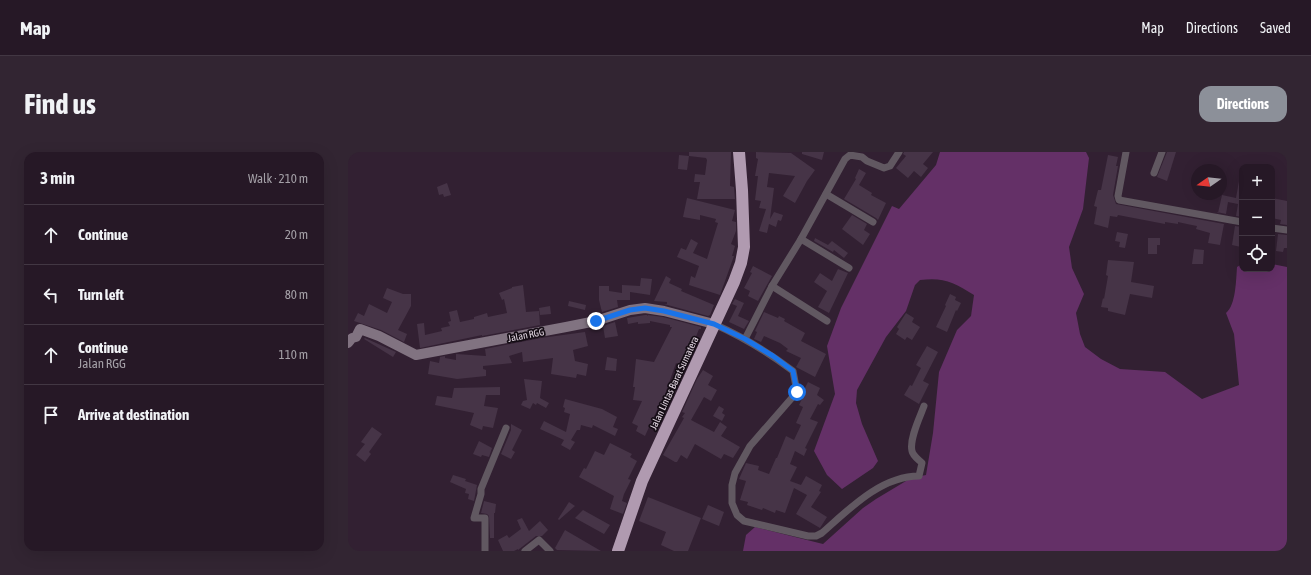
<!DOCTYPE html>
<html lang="en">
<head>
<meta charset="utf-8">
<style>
  body { margin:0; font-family:"Asap Condensed",sans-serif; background:#322532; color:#f1f3f6 }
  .controls { position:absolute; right:12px; top:12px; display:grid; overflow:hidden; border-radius:8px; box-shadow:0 4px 16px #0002 }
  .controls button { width:36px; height:36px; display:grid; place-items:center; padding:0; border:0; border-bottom:1px solid #423743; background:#261826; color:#f1f3f6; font:20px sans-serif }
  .compass { position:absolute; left:843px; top:12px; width:36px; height:36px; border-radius:50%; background:#261826; box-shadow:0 4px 16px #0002; rotate:256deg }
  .stop { position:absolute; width:12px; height:12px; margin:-9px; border:3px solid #1a73e8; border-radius:50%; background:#fff }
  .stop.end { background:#1a73e8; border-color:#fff; box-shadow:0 1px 4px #0008 }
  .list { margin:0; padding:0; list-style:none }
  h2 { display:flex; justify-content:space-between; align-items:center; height:52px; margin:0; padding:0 16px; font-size:17px }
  h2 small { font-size:13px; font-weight:400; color:#a4a0a7 }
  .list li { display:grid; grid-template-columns:26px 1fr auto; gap:12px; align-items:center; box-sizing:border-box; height:60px; padding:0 16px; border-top:1px solid #423743 }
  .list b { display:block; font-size:15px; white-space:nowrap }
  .list p { margin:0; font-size:13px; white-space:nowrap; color:#a4a0a7 }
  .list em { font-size:13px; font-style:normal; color:#a4a0a7 }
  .icon { flex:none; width:22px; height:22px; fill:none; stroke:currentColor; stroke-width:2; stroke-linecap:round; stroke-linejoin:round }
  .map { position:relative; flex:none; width:939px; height:399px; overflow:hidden; border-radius:12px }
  header { display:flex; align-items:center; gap:24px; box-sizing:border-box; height:56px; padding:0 20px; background:#261826; border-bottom:1px solid #423743 }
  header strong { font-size:19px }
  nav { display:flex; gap:22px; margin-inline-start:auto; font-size:14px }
  .intro { display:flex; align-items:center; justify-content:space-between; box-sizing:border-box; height:96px; padding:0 24px }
  h1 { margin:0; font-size:28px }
  .button { padding:10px 18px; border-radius:12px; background:#8c9099; color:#fff; font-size:14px; font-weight:700 }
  main { display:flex; gap:24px; padding:0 24px }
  aside { flex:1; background:#261826; border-radius:12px; box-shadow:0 4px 16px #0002 }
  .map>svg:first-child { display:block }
  .green { fill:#643067 }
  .building { fill:#463447 }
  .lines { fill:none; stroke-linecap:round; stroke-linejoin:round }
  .street { stroke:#615861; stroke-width:7 }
  .secondary { stroke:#817381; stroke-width:10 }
  .highway { stroke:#b09ab0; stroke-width:12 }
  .route { stroke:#1a73e8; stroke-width:5 }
  .labels { text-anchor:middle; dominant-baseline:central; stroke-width:3.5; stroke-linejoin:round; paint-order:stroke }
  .street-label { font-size:10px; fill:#e0d5e0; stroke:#150d15 }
</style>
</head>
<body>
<header>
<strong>Map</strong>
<nav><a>Map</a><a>Directions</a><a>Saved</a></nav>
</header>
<div class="intro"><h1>Find us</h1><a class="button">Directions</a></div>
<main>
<aside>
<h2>3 min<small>Walk · 210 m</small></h2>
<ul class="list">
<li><svg class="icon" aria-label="ahead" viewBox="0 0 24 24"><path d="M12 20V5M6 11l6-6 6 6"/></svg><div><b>Continue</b></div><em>20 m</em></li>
<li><svg class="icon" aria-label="left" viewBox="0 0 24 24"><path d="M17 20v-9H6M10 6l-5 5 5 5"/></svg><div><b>Turn left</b></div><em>80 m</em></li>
<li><svg class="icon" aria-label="ahead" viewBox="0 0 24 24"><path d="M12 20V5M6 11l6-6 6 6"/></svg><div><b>Continue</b><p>Jalan RGG</p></div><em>110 m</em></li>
<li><svg class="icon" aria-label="arrive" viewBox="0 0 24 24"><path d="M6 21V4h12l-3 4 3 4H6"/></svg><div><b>Arrive at destination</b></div></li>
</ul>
</aside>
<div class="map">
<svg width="939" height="399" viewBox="0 0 939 399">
  <rect width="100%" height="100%" fill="#322032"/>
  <!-- green -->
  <path class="green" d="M592,0h146l3,6 -6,51 -14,38 3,21 12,26 -8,19 4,21 5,13 16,12 19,10 45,3 37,27 37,-14 -5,-51 -8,-21c10,-8 10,-33 11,-46l5,-3v5h30v-5l15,3v284h-544l3,-16 9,-8 68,17 40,-36 13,-9 35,-21 15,-3 7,-42 6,-61 18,-42 14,-14 3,-21c-20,-13 -31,-18 -54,-15l-5,5 -9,26 -20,26 -29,53 -1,13 6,21 16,37 -5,7 -31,21 -15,-14 -13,-24 21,-57 -8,-48 14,-38 51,-102 7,3 37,-44z"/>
  <!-- building -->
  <g class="building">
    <polygon points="341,0 383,0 382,34 386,35 387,47 349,47 352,30 346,30 347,22 357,23 359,8 358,6 341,4"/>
    <polygon points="408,0 443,1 467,18 459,29 447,51 435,44 447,24 421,21 419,35 426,36 422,67 426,60 435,63 433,69 430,68 428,75 421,72 419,81 411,79 418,57 411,56 413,49 407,48 410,24 407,24 410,7 408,6"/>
    <polygon points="454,0 476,0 474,8 454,2"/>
    <polygon points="556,0 585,0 575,12 580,16 573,25 566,19 560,26 548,16 558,4 555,2"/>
    <polygon points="819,0 828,0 819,29 809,25"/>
    <polygon points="331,3 341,4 339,18 330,17"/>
    <polygon points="760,3 770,5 768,14 770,14 765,43 768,52 876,72 872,93 860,91 862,81 848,77 849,74 839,72 830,70 830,72 817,70 817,72 770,63 769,65 762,64 760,76 746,72 749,55 746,54 750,38 753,38"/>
    <polygon points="511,17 518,21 511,33 524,41 523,43 538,51 530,68 528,66 496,47 508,27 507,26"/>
    <polygon points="891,29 894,30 894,65 888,64 890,52 880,50 878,62 869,60 870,61 874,43 888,46"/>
    <polygon points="99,31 103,43 96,45 95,42 91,43 89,35"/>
    <polygon points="339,46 387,58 384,69 388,70 388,79 383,92 387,94 384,104 386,104 372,143 341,133 343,124 347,126 351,114 329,105 333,96 338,98 343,87 350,91 345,101 359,107 370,71 367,70 368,67 352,63 352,68 335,65"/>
    <polygon points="924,46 939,49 939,73 932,72 933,68 924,66"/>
    <polygon points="504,63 519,72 516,78 522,82 515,93 494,77"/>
    <polygon points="887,74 894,75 893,95 884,93"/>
    <polygon points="769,80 780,82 777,96 771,95 772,90 767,89"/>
    <polygon points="930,82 939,83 939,96 936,96 935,100 928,99"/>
    <polygon points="467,86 480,93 484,89 500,101 496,106 486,98 485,100 466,89"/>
    <polygon points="800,86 812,86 812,93 809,93 809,102 800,102"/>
    <polygon points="846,97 856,98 855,112 844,112"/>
    <polygon points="760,108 786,110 783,130 806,134 804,146 782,142 777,163 760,159 760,156 753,155 755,146 756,147 760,124 758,123"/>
    <polygon points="405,114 424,124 410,149 400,144 402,139 396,136 404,121 402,120"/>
    <polygon points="490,117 500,121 481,161 470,155 479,139 466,130 472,121 484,129"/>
    <polygon points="318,124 323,127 321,131 334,137 333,139 366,153 362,163 360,164 316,152 319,152 319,150 306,149"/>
    <polygon points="293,126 304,127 302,143 282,140 282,148 269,148 270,155 254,160 251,148 251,134 261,134 261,139 274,141 274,133 292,134"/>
    <polygon points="175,133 178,160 191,159 192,173 134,184 134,183 72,196 69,172 76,171 77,183 94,179 93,176 102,174 100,170 103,169 101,160 109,158 112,170 126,167 126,165 139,161 140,165 159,161 156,147 154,148 151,141 164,136 164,135"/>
    <polygon points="39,136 55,142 63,142 63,154 50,178 59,182 56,190 33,178 6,169 10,161 16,164 21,152 39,161 44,150 35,146"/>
    <polygon points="602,142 608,145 607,148 613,151 609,159 608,158 599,180 588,175 598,154 597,153"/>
    <polygon points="387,147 396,151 390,164 401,169 396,177 381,170 389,154 384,152"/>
    <polygon points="221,149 238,153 237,158 220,154"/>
    <polygon points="202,154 203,162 192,163 191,156"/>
    <polygon points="416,160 430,166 431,164 437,167 436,169 457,181 453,189 478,202 467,225 448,215 453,206 438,199 440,197 432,191 416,184 413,190 406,187 409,180 407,179"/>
    <polygon points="558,161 566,166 564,170 572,175 564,188 559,185 557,188 548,182 551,177 549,175"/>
    <polygon points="297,163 299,163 299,164 300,163 315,165 353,175 353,177 351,177 345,192 343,192 332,213 328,211 315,248 314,247 297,284 288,279 290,274 284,271 294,249 285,248 287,235 285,235 286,227 288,207 306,210 324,175 322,175 322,173 302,169 302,171 290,172 290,170 280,172 279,166"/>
    <polygon points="267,170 270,184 257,186 255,174"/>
    <polygon points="237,180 240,194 225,198 227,209 240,212 238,224 229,222 228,226 203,222 205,206 175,210 174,200 161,204 164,211 135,214 135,217 138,218 138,224 109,227 80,222 82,209 91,211 92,205 97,204 97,206 108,208 108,202 138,204 137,197 193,186"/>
    <polygon points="17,186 48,200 45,205 16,187"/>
    <polygon points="579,194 590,200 575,229 581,232 571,252 556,243 562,233 564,234 573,216 568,213"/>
    <polygon points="259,205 269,207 268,219 257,218"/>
    <polygon points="355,218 365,224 360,233 369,238 363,249 356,245 343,268 366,280 372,270 379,275 373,284 392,295 385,306 376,302 373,307 347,292 339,307 333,303 329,310 327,310 315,303 336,266 334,265 337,261 334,260 349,227"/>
    <polygon points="176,227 194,229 192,246 201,251 198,256 189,251 188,253 185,251 182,257 173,253 175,249 179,248"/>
    <polygon points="460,230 472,236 469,243 476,248 472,253 470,252 462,267 470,270 457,296 459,297 456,304 447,299 442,312 449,315 442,329 453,333 458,324 474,333 471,339 473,340 463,355 479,365 472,376 448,362 459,343 446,336 437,361 428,358 427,361 415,356 414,358 399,353 400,350 392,348 398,329 391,327 398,311 411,314 410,318 421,322 428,306 429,306 438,284 446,288 453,273 448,271 455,255 451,253 455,245 452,244 454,241 453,236 456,238"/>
    <polygon points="152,235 152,243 138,243 136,254 150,256 145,276 135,274 134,278 122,273 126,261 87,253 89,244 104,246 106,236"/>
    <polygon points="217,247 254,257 269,265 265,275 270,277 267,284 245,273 244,276 233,273 232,278 229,278 223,288 227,290 222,298 213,293 216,288 192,277 196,269 218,280 222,262 216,260 217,256 215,255"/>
    <polygon points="371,254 376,257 374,261 377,263 374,269 365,264"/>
    <polygon points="163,272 174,278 164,298 167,300 163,307 153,302 163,278"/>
    <polygon points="24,275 34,282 21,300 23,302 17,310 8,303 17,292 13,290"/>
    <polygon points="131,289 144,296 141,305 134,303 133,305 125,302"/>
    <polygon points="262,291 284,302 282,305 289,309 280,327 283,328 276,342 274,349 279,351 275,362 262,357 266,344 231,325 236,316 238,317 247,299 256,303"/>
    <polygon points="105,323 118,327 117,329 129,333 126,349 120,347 121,342 117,341 118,337 102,330"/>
    <polygon points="300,345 353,366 340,399 326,399 313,393 318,380 291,369"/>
    <polygon points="136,349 148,352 147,361 146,361 146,386 142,386 141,364 139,362 133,361"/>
    <polygon points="221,350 227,354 211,368 210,367"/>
    <polygon points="360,353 376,360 371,374 354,367"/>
    <polygon points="235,358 262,373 256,382 227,366"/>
    <polygon points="174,366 181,379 192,369 200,378 194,384 188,384 170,398 170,397 166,399 155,399 150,388 159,383 161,386 173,377 169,368"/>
    <polygon points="217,378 253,399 209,398 207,396"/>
  </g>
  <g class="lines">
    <!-- street -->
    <g class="street">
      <polyline points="778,0 770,44 771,48 894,70"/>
      <polyline points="806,21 814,0"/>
      <polyline points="478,42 525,70"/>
      <polyline points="924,76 939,78"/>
      <polyline points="453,87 501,116"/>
      <polyline points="424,134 479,169"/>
      <path d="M366,172c29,13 54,28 79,47l4,21 -47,54 -15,27 -3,12v18l5,12 7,6 64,15h8l6,-3c27,-24 59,-57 97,-57l3,-13c-4,-4 -9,-7 -10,-12 -3,-12 8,-34 12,-45"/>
      <polyline points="397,187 424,134 453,87 497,7 502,3 514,5 519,9 536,16 542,14 551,0"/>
      <polyline points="137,399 137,366 126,366 133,342 133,337 158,276"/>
      <polyline points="177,399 191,388 202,399"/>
    </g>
    <!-- secondary -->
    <polyline class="secondary" points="0,191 4,186 8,185 12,177 31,184 68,203 218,175 248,169 282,158 297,156 316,159 366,172"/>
    <!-- highway -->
    <polyline class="highway" points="270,399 294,329 386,130 393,111 396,95 394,38 391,0"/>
  </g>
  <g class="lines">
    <!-- route -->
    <polyline class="route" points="248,169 282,158 297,156 316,159 366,172 397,187 425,204 445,219 449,240"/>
  </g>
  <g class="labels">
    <!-- street labels -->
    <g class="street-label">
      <text transform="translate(178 183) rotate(-11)">Jalan RGG</text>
      <text transform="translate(326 231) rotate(-65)">Jalan Lintas Barat Sumatera</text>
    </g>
  </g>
</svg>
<div class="controls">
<button>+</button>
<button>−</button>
<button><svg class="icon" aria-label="locate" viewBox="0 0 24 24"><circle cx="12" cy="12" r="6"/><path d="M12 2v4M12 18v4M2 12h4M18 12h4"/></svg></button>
</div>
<svg class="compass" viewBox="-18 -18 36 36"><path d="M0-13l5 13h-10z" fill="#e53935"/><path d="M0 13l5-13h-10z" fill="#a4a0a7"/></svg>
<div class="stop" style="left:449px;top:240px"></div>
<div class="stop end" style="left:248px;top:169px"></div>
</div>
</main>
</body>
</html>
